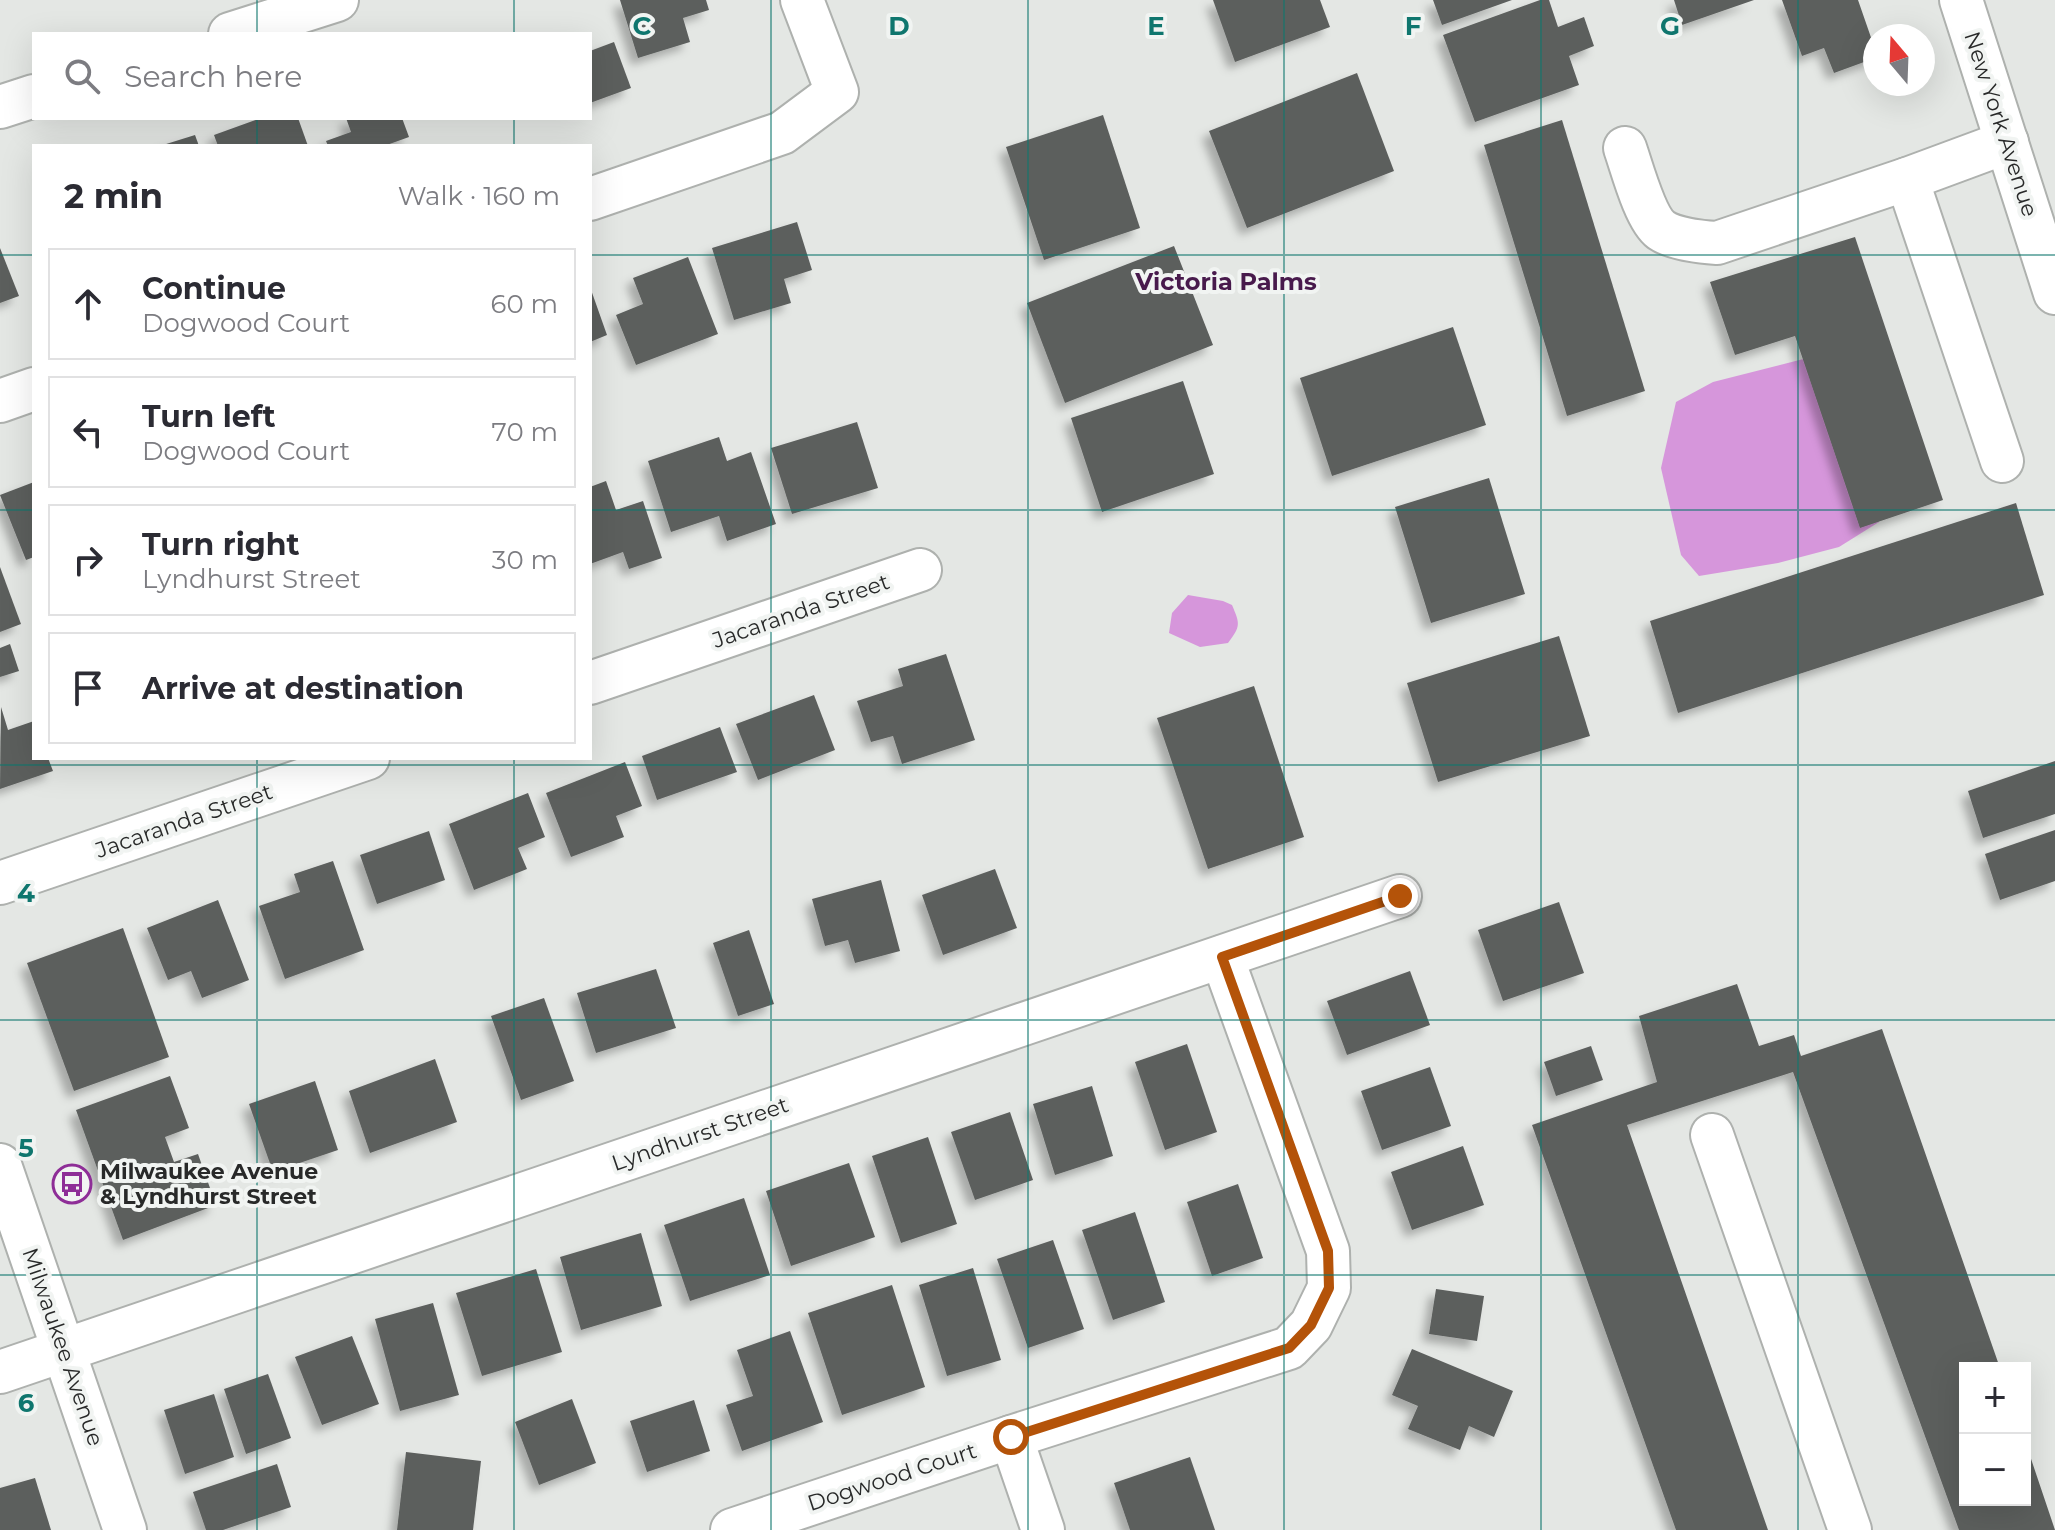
<!DOCTYPE html>
<html lang="en">
<head>
<meta charset="utf-8">
<style>
  body { margin:0; font-family:Montserrat,sans-serif; background:#f7f7f7; color:#2b2b33 }
  .controls { position:absolute; right:24px; bottom:24px; display:grid; overflow:hidden; border-radius:0px; box-shadow:0 8px 32px #0002 }
  .controls button { width:72px; height:72px; display:grid; place-items:center; padding:0; border:0; border-bottom:2px solid #e1e1e2; background:#fff; color:#2b2b33; font:40px sans-serif }
  .compass { position:absolute; left:1863px; top:24px; width:72px; height:72px; border-radius:50%; background:#fff; box-shadow:0 8px 32px #0002; rotate:341deg }
  .stop { position:absolute; width:24px; height:24px; margin:-18px; border:6px solid #b45309; border-radius:50%; background:#fff }
  .stop.end { background:#b45309; border-color:#fff; box-shadow:0 2px 8px #0008 }
  .list { margin:0; padding:0; list-style:none }
  h2 { display:flex; justify-content:space-between; align-items:center; height:104px; margin:0; padding:0 32px; font-size:34px }
  h2 small { font-size:26px; font-weight:400; color:#7c7c81 }
  .list li { display:grid; grid-template-columns:52px 1fr auto; gap:24px; align-items:center; box-sizing:border-box; height:112px; margin:0 16px 16px; padding:0 16px; border:2px solid #e1e1e2; border-radius:0px }
  .list b { display:block; font-size:30px; white-space:nowrap }
  .list p { margin:0; font-size:26px; white-space:nowrap; color:#7c7c81 }
  .list em { font-size:26px; font-style:normal; color:#7c7c81 }
  .icon { flex:none; width:44px; height:44px; fill:none; stroke:currentColor; stroke-width:2; stroke-linecap:round; stroke-linejoin:round }
  .map { position:relative; flex:none; width:2055px; height:1530px; overflow:hidden }
  .search { position:absolute; background:#fff; box-shadow:0 8px 32px #0002; left:32px; top:32px; width:560px; height:88px; display:flex; align-items:center; gap:20px; box-sizing:border-box; padding:0 28px; border-radius:0px; color:#7c7c81; font-size:30px }
  .panel { position:absolute; background:#fff; box-shadow:0 8px 32px #0002; left:32px; top:144px; width:560px; height:616px; border-radius:0px }
  .map>svg:first-child { display:block }
  .water { fill:#d696db }
  .building { fill:#5c5f5d; filter:url(#shadow) }
  .lines { fill:none; stroke-linecap:round; stroke-linejoin:round }
  .minor-casing { stroke:#aeb1ae; stroke-width:46 }
  .minor { stroke:#fff; stroke-width:42 }
  .route { stroke:#b45309; stroke-width:10 }
  .grid { fill:none; stroke:#0f766e; stroke-width:2; stroke-opacity:0.55 }
  .labels { text-anchor:middle; dominant-baseline:central; stroke-width:8; stroke-linejoin:round; paint-order:stroke }
  .street-label { font-size:22px; fill:#282929; stroke:#f1f4f2 }
  .poi-label { font-size:22px; font-weight:bold; fill:#282929; stroke:#f1f4f2; text-anchor:start }
  .neighbourhood-label { font-size:24px; font-weight:bold; fill:#481a4c; stroke:#f1f4f2 }
  .grid-label { font-size:26px; text-anchor:middle; font-weight:bold; fill:#0f766e; stroke:#f1f4f2; stroke-width:8; stroke-linejoin:round; paint-order:stroke }
</style>
</head>
<body>
<div class="map">
<svg width="2055" height="1530" viewBox="0 0 2055 1530">
  <defs>
    <filter id="shadow"><feDropShadow dx="-7" dy="7" stdDeviation="4" flood-color="#0004"/></filter>
  </defs>
  <rect width="100%" height="100%" fill="#e4e7e4"/>
  <!-- water -->
  <g class="water">
    <polygon points="1819,355 1864,449 1879,522 1839,547 1778,563 1699,576 1681,555 1661,468 1676,402 1713,382"/>
    <path d="M1188,595l35,6 9,4c8,19 9,21 -4,38l-28,4 -31,-14 3,-20z"/>
  </g>
  <!-- building -->
  <g class="building">
    <polygon points="620,0 706,0 709,10 683,18 690,42 638,58"/>
    <polygon points="1213,0 1320,0 1330,27 1235,62"/>
    <polygon points="1433,0 1512,0 1442,25"/>
    <polygon points="1540,0 1549,0 1558,27 1584,17 1594,46 1569,56 1579,85 1475,122 1443,35"/>
    <polygon points="1674,0 1754,0 1682,25"/>
    <polygon points="1782,0 1858,0 1875,49 1875,58 1834,73 1824,48 1802,56"/>
    <polygon points="614,42 631,88 590,103 590,51"/>
    <polygon points="1357,73 1394,171 1247,228 1209,131"/>
    <polygon points="1103,115 1140,228 1044,260 1006,147"/>
    <polygon points="261,118 298,118 308,146 218,146 214,135"/>
    <polygon points="346,118 402,118 409,137 384,146 328,146 326,141 351,132"/>
    <polygon points="1562,120 1645,391 1567,416 1484,145"/>
    <polygon points="195,135 199,146 163,146 163,145"/>
    <polygon points="797,222 812,270 784,279 791,303 734,320 712,248"/>
    <polygon points="1855,237 1943,500 1860,528 1795,336 1735,355 1710,282"/>
    <polygon points="1174,246 1213,345 1065,403 1027,303"/>
    <polygon points="0,248 19,296 0,303"/>
    <polygon points="688,257 718,334 636,365 616,315 643,304 633,278"/>
    <polygon points="590,287 607,335 590,342"/>
    <polygon points="1453,327 1486,425 1332,476 1300,378"/>
    <polygon points="1183,381 1214,474 1102,512 1071,418"/>
    <polygon points="857,422 878,488 792,514 771,448"/>
    <polygon points="719,437 727,461 751,452 776,524 727,541 719,516 671,532 648,461"/>
    <polygon points="1489,478 1525,594 1431,623 1395,507"/>
    <polygon points="606,481 616,510 643,501 662,558 629,569 623,552 590,564 590,487"/>
    <polygon points="34,482 34,557 26,560 0,495"/>
    <polygon points="2016,503 2044,595 1678,713 1650,621"/>
    <polygon points="0,567 21,624 0,632"/>
    <polygon points="1559,636 1590,736 1438,782 1407,683"/>
    <polygon points="10,644 19,671 0,677 0,648"/>
    <polygon points="946,654 975,740 902,764 893,736 871,742 857,701 903,686 898,669"/>
    <polygon points="1254,686 1304,837 1208,869 1157,718"/>
    <polygon points="814,695 835,750 758,780 736,724"/>
    <polygon points="1,707 8,730 34,721 34,758 48,758 53,771 0,789"/>
    <polygon points="720,727 737,772 657,800 642,756"/>
    <polygon points="2055,761 2055,814 1983,838 1968,791"/>
    <polygon points="625,762 642,806 616,816 624,837 571,857 546,793"/>
    <polygon points="528,793 545,837 518,848 527,869 474,890 449,824"/>
    <polygon points="2055,830 2055,881 2000,900 1985,854"/>
    <polygon points="429,831 445,880 377,904 360,855"/>
    <polygon points="333,861 364,950 285,979 259,906 300,892 294,874"/>
    <polygon points="995,869 1017,928 943,955 922,895"/>
    <polygon points="881,880 900,951 855,963 848,940 825,946 812,899"/>
    <polygon points="218,900 249,980 202,998 191,971 168,980 147,928"/>
    <polygon points="1559,902 1584,973 1503,1001 1478,930"/>
    <polygon points="123,928 169,1057 74,1091 27,963"/>
    <polygon points="749,930 774,1004 738,1016 713,943"/>
    <polygon points="656,969 676,1028 596,1053 577,993"/>
    <polygon points="1410,971 1430,1025 1347,1055 1327,1001"/>
    <polygon points="1737,984 1759,1046 1794,1035 1801,1056 1882,1029 2000,1368 1965,1368 1965,1500 2025,1500 2025,1441 2055,1530 1959,1530 1793,1072 1627,1125 1768,1530 1676,1530 1532,1125 1657,1082 1639,1016"/>
    <polygon points="544,998 574,1081 521,1100 491,1016"/>
    <polygon points="1187,1044 1217,1132 1165,1150 1135,1062"/>
    <polygon points="1591,1046 1603,1080 1556,1096 1544,1062"/>
    <polygon points="435,1059 457,1122 370,1153 349,1091"/>
    <polygon points="1430,1067 1451,1126 1382,1150 1361,1091"/>
    <polygon points="170,1076 189,1128 165,1137 174,1162 198,1154 216,1205 123,1240 76,1110"/>
    <polygon points="315,1081 338,1150 273,1172 249,1104"/>
    <polygon points="1092,1086 1113,1156 1055,1175 1033,1104"/>
    <polygon points="1010,1112 1033,1180 975,1200 951,1132"/>
    <polygon points="928,1137 957,1224 901,1243 872,1156"/>
    <polygon points="1463,1146 1484,1205 1412,1230 1391,1172"/>
    <polygon points="849,1163 875,1237 791,1266 766,1191"/>
    <polygon points="1238,1184 1263,1258 1212,1276 1187,1202"/>
    <polygon points="744,1198 770,1275 690,1301 664,1225"/>
    <polygon points="1135,1212 1165,1302 1113,1320 1082,1230"/>
    <polygon points="641,1233 662,1306 581,1330 560,1257"/>
    <polygon points="1053,1240 1084,1329 1028,1348 997,1259"/>
    <polygon points="973,1268 1001,1360 947,1376 919,1285"/>
    <polygon points="536,1269 562,1352 482,1376 456,1293"/>
    <polygon points="892,1285 925,1387 842,1415 808,1313"/>
    <polygon points="1436,1289 1484,1296 1477,1341 1429,1334"/>
    <polygon points="433,1303 459,1395 400,1411 375,1319"/>
    <polygon points="790,1331 823,1422 742,1451 726,1405 753,1396 737,1350"/>
    <polygon points="352,1336 379,1404 322,1425 295,1357"/>
    <polygon points="1412,1349 1513,1391 1494,1437 1469,1426 1460,1450 1408,1429 1418,1406 1392,1395"/>
    <polygon points="268,1374 291,1438 246,1454 224,1389"/>
    <polygon points="214,1394 234,1457 185,1474 164,1410"/>
    <polygon points="572,1399 596,1463 539,1485 515,1422"/>
    <polygon points="694,1400 710,1451 647,1472 630,1421"/>
    <polygon points="406,1452 481,1461 473,1530 397,1530"/>
    <polygon points="1190,1457 1215,1530 1130,1530 1114,1483"/>
    <polygon points="277,1464 291,1507 223,1530 206,1530 193,1492"/>
    <polygon points="35,1478 51,1530 0,1530 0,1488"/>
  </g>
  <g class="lines">
    <!-- minor casing -->
    <g class="minor-casing">
      <g id="minor">
        <polyline points="1961,0 2055,293"/>
        <polyline points="230,34 337,0"/>
        <polyline points="0,107 34,96"/>
        <path d="M1625,148c7,20 20,70 36,82 13,9 41,12 56,13l190,-64"/>
        <polyline points="590,199 782,133 837,92 802,0"/>
        <polyline points="0,401 34,389"/>
        <polyline points="2002,461 1907,179 2007,142"/>
        <polyline points="590,683 920,570"/>
        <polyline points="0,883 368,758"/>
        <polyline points="1712,1135 1850,1530"/>
        <polyline points="0,1165 125,1530"/>
        <polyline points="0,1372 1400,896"/>
        <polyline points="1011,1437 1043,1530"/>
        <polyline points="732,1530 1011,1437 1289,1348 1311,1325 1329,1288 1328,1251 1222,957"/>
      </g>
    </g>
    <!-- minor -->
    <use href="#minor" class="minor"/>
  </g>
  <g class="lines">
    <!-- route -->
    <polyline class="route" points="1011,1437 1289,1348 1311,1325 1329,1288 1328,1251 1222,957 1400,896"/>
  </g>
  <!-- grid -->
  <path class="grid" d="M257,0v34M514,0v34M771,0v1530M1028,0v1530M1284,0v1530M1541,0v1530M1798,0v1530M257,118v28M514,118v28M0,255h34M590,255h1465M0,510h34M590,510h1465M257,758v772M514,758v772M0,765h2055M0,1020h2055M0,1275h2055"/>
  <!-- icons -->
  <defs>
    <g id="bus-ring" transform="scale(2)"><circle r="9.5" fill="#f1f4f2" stroke="#8e2e97" stroke-width="1.5"/><path d="M-5-6H5V4H4V6H2V4H-2V6H-4V4H-5ZM-3.5-4V0h7V-4ZM-3.5 1.2v1.5H-2V1.2ZM2 1.2v1.5H3.5V1.2Z" fill="#8e2e97"/></g>
  </defs>
  <g fill-rule="evenodd">
    <use href="#bus-ring" x="72" y="1184"/>
  </g>
  <g class="labels">
    <!-- street labels -->
    <g class="street-label">
      <text transform="translate(2001 124) rotate(72)">New York Avenue</text>
      <text transform="translate(801 611) rotate(-19)">Jacaranda Street</text>
      <text transform="translate(184 821) rotate(-19)">Jacaranda Street</text>
      <text transform="translate(700 1134) rotate(-19)">Lyndhurst Street</text>
      <text transform="translate(63 1347) rotate(71)">Milwaukee Avenue</text>
      <text transform="translate(892 1477) rotate(-18)">Dogwood Court</text>
    </g>
    <!-- poi labels -->
    <g class="poi-label">
      <text x="100" y="1171">Milwaukee Avenue<tspan x="100" dy="25">&amp; Lyndhurst Street</tspan></text>
    </g>
    <!-- neighbourhood labels -->
    <g class="neighbourhood-label">
      <text x="1226" y="281">Victoria Palms</text>
    </g>
  </g>
  <g class="grid-label">
    <text x="642" y="35">C</text>
    <text x="899" y="35">D</text>
    <text x="1156" y="35">E</text>
    <text x="1413" y="35">F</text>
    <text x="1670" y="35">G</text>
    <text x="26" y="902">4</text>
    <text x="26" y="1157">5</text>
    <text x="26" y="1412">6</text>
  </g>
</svg>
<div class="controls">
<button>+</button>
<button>−</button>
</div>
<svg class="compass" viewBox="-18 -18 36 36"><path d="M0-13l5 13h-10z" fill="#e53935"/><path d="M0 13l5-13h-10z" fill="#7c7c81"/></svg>
<div class="stop" style="left:1011px;top:1437px"></div>
<div class="stop end" style="left:1400px;top:896px"></div>
<div class="search"><svg class="icon" aria-label="search" viewBox="0 0 24 24"><circle cx="10" cy="10" r="6"/><path d="M15 15l6 6"/></svg>Search here</div>
<section class="panel">
<h2>2 min<small>Walk · 160 m</small></h2>
<ul class="list">
<li><svg class="icon" aria-label="ahead" viewBox="0 0 24 24"><path d="M12 20V5M6 11l6-6 6 6"/></svg><div><b>Continue</b><p>Dogwood Court</p></div><em>60 m</em></li>
<li><svg class="icon" aria-label="left" viewBox="0 0 24 24"><path d="M17 20v-9H6M10 6l-5 5 5 5"/></svg><div><b>Turn left</b><p>Dogwood Court</p></div><em>70 m</em></li>
<li><svg class="icon" aria-label="right" viewBox="0 0 24 24"><path d="M7 20v-9h11M14 6l5 5-5 5"/></svg><div><b>Turn right</b><p>Lyndhurst Street</p></div><em>30 m</em></li>
<li><svg class="icon" aria-label="arrive" viewBox="0 0 24 24"><path d="M6 21V4h12l-3 4 3 4H6"/></svg><div><b>Arrive at destination</b></div></li>
</ul>
</section>
</div>
</body>
</html>
